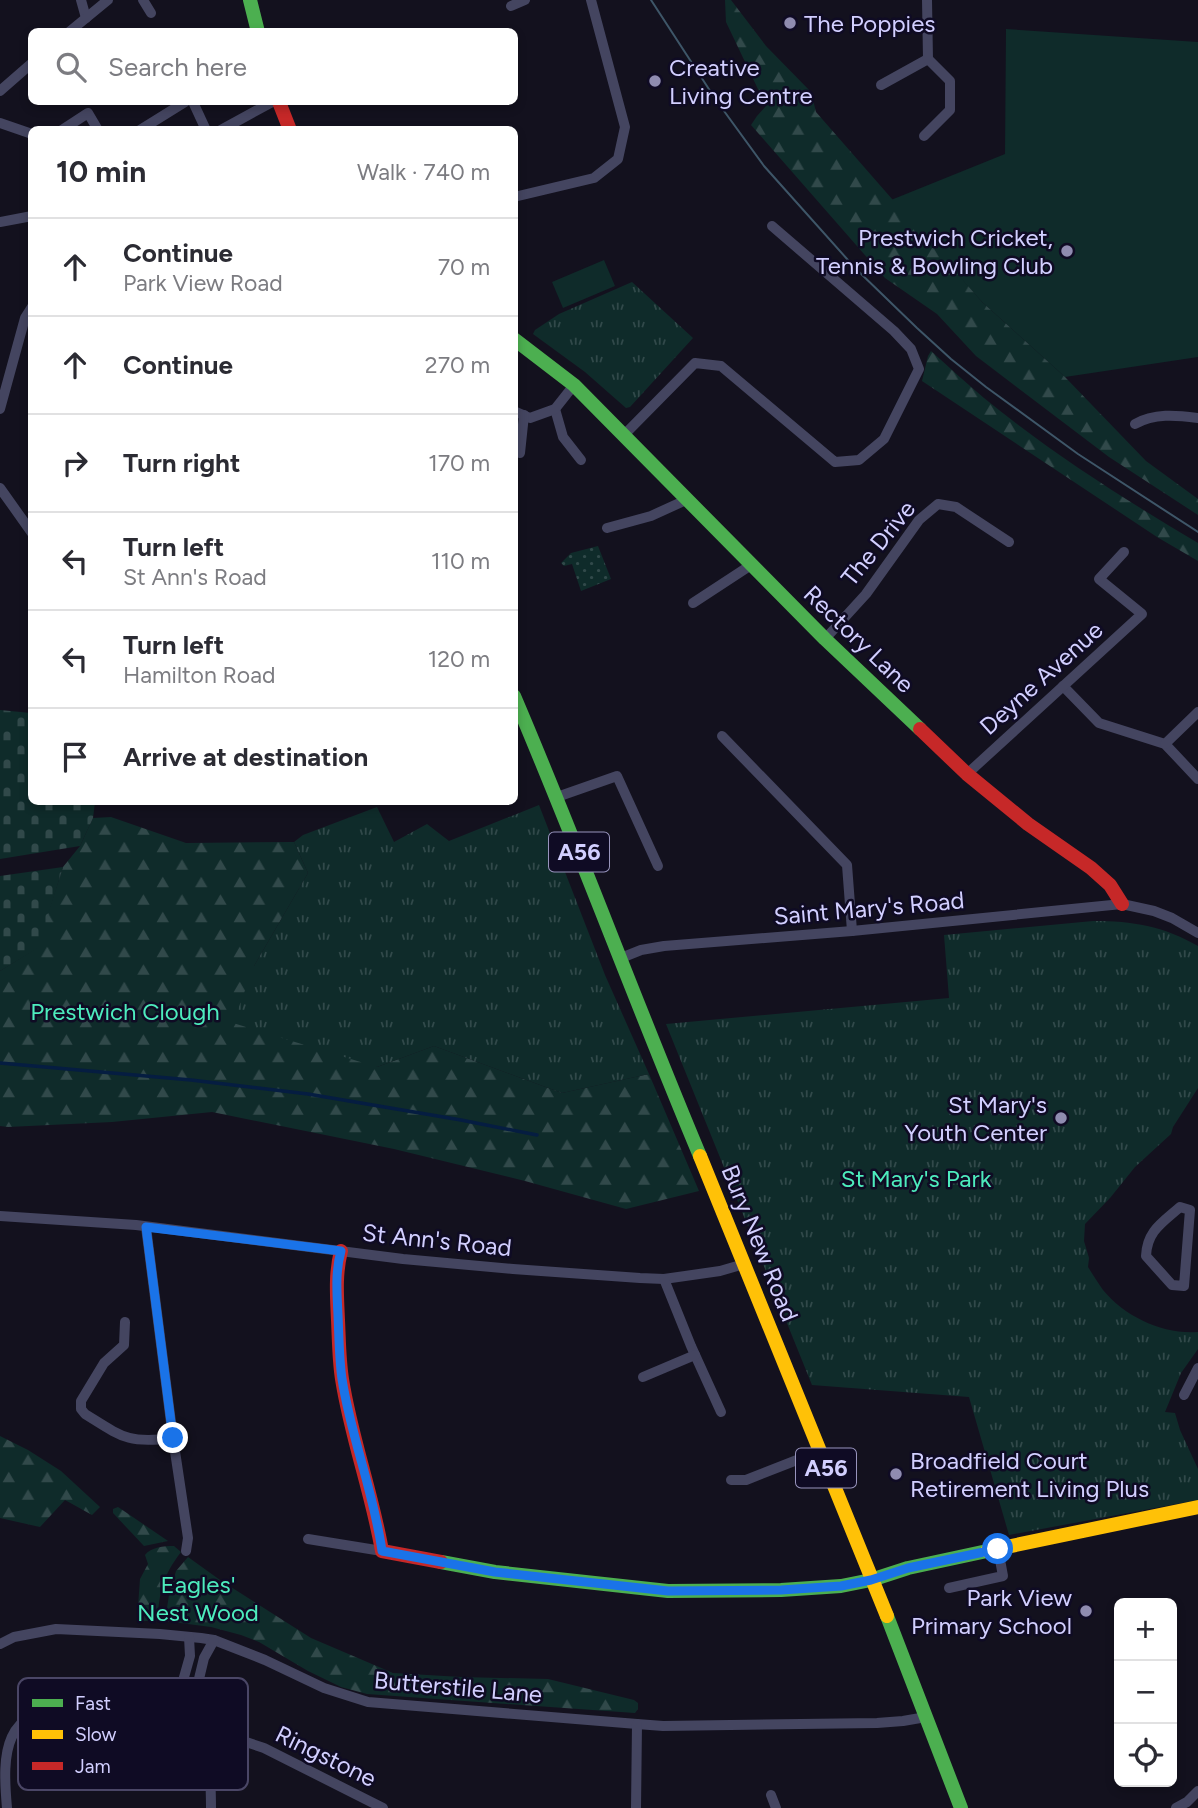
<!DOCTYPE html>
<html lang="en">
<head>
<meta charset="utf-8">
<style>
  body { margin:0; font-family:Figtree,sans-serif; background:#f2f2f3; color:#2b2b33 }
  .controls { position:absolute; right:21px; bottom:21px; display:grid; overflow:hidden; border-radius:10px; box-shadow:0 4px 10px #0003 }
  .controls button { width:63px; height:63px; display:grid; place-items:center; padding:0; border:0; border-bottom:2px solid #e1e1e2; background:#fff; color:#2b2b33; font:35px sans-serif }
  .stop { position:absolute; width:21px; height:21px; margin:-16px; border:5px solid #1a73e8; border-radius:50%; background:#fff }
  .stop.end { background:#1a73e8; border-color:#fff; box-shadow:0 2px 7px #0008 }
  .list { margin:0; padding:0; list-style:none }
  h2 { display:flex; justify-content:space-between; align-items:center; height:91px; margin:0; padding:0 28px; font-size:30px }
  h2 small { font-size:23px; font-weight:400; color:#7c7c81 }
  .list li { display:grid; grid-template-columns:46px 1fr auto; gap:21px; align-items:center; box-sizing:border-box; height:98px; padding:0 28px; border-top:2px solid #e1e1e2 }
  .list b { display:block; font-size:26px; white-space:nowrap }
  .list p { margin:0; font-size:23px; white-space:nowrap; color:#7c7c81 }
  .list em { font-size:23px; font-style:normal; color:#7c7c81 }
  .icon { flex:none; width:38px; height:38px; fill:none; stroke:currentColor; stroke-width:2; stroke-linecap:round; stroke-linejoin:round }
  .map { position:relative; flex:none; width:1198px; height:1808px; overflow:hidden }
  .search { position:absolute; background:#fff; box-shadow:0 4px 10px #0003; left:28px; top:28px; width:490px; height:77px; display:flex; align-items:center; gap:18px; box-sizing:border-box; padding:0 24px; border-radius:10px; color:#7c7c81; font-size:26px }
  .panel { position:absolute; background:#fff; box-shadow:0 4px 10px #0003; left:28px; top:126px; width:490px; height:679px; border-radius:10px }
  .map>svg:first-child { display:block }
  .grass { fill:#0f2b2a }
  .forest { fill:url(#forest-firs) }
  .cemetery { fill:url(#cemetery-stones) }
  .park { fill:url(#park-tufts) }
  .garden { fill:url(#garden-dots) }
  .lines { fill:none; stroke-linecap:round; stroke-linejoin:round }
  .stream { stroke:#051d41; stroke-width:3.5 }
  .street { stroke:#444560; stroke-width:10 }
  .fast { stroke:#4caf50; stroke-width:14 }
  .slow { stroke:#ffc107; stroke-width:14 }
  .jam { stroke:#c62828; stroke-width:14 }
  .tram { stroke:#3e5668; stroke-width:2 }
  .route { stroke:#1a73e8; stroke-width:9 }
  .poi-dot { fill:#8f8cb0; stroke:#0f0b24; stroke-width:2.5 }
  .labels { text-anchor:middle; dominant-baseline:central; stroke-width:5; stroke-linejoin:round; paint-order:stroke }
  .shield { fill:#0f0b24; stroke:#9894bd; stroke-width:2 }
  .shield-label { font-size:23px; font-weight:bold; fill:#d2cfff }
  .poi-label { font-size:24px; fill:#d2cfff; stroke:#0f0b24; text-anchor:start }
  .street-label { font-size:24px; fill:#d2cfff; stroke:#0f0b24 }
  .park-label { font-size:24px; fill:#4decbd; stroke:#0f0b24 }
  .key { fill:#0f0b24; stroke:#4a4666; stroke-width:2 }
  .key-label { font-size:19px; fill:#d2cfff }
</style>
</head>
<body>
<div class="map">
<svg width="1198" height="1808" viewBox="0 0 1198 1808">
  <defs>
    <pattern id="forest-firs" width="22" height="20" patternUnits="userSpaceOnUse" patternTransform="scale(1.75)"><rect width="22" height="20" fill="#0f2b2a"/><path d="M5 1l3.5 6h-7zM16 11l3.5 6h-7z" fill="#31494a"/></pattern>
    <pattern id="cemetery-stones" width="16" height="16" patternUnits="userSpaceOnUse" patternTransform="scale(1.75)"><rect width="16" height="16" fill="#0f2b2a"/><path d="M2 7V4a2 2 0 0 1 4 0v3zM10 15v-3a2 2 0 0 1 4 0v3z" fill="#31494a"/></pattern>
    <pattern id="park-tufts" width="24" height="20" patternUnits="userSpaceOnUse" patternTransform="scale(1.75)"><rect width="24" height="20" fill="#0f2b2a"/><path d="M3 7l-1-3M5 7V3M7 7l1-3M15 17l-1-3M17 17v-4M19 17l1-3" fill="none" stroke="#31494a"/></pattern>
    <pattern id="garden-dots" width="8" height="8" patternUnits="userSpaceOnUse" patternTransform="scale(1.75)"><rect width="8" height="8" fill="#0f2b2a"/><path d="M2 2h.1M6 6h.1" fill="none" stroke="#31494a" stroke-width="1.8" stroke-linecap="round"/></pattern>
  </defs>
  <rect width="100%" height="100%" fill="#13111e"/>
  <!-- grass -->
  <g class="grass">
    <polygon points="1006,29 1198,42 1198,357 1065,377 982,302 891,200 1005,154"/>
    <polygon points="604,260 615,286 563,308 552,282"/>
  </g>
  <!-- forest -->
  <g class="forest">
    <polygon points="725,0 731,0 766,46 811,92 816,112 982,302 1065,377 1146,461 1198,499 1198,515 1109,457 976,356 937,314 885,278 751,125 757,116 766,106 726,22"/>
    <path d="M931,351c18,16 35,32 53,47 67,55 140,101 214,145v18l-41,-24 -235,-156 6,-25z"/>
    <polygon points="111,817 186,843 294,842 308,873 254,966 377,1067 434,1046 562,1093 649,1074 699,1191 626,1209 525,1181 394,1149 212,1112 112,1122 8,1127 0,1126 0,971 37,948 63,867 80,846 93,818"/>
    <polygon points="0,1436 28,1450 61,1471 100,1507 92,1515 65,1500 40,1527 0,1518"/>
    <polygon points="118,1507 121,1509 168,1541 144,1546 113,1513 113,1509"/>
    <path d="M174,1546l7,6c-19,25 -21,39 -24,69h-20l3,-42 8,-15 -3,-9c6,-8 19,-9 29,-9z"/>
    <polygon points="188,1557 220,1580 311,1638 393,1673 461,1677 548,1679 634,1700 638,1703 638,1709 635,1713 367,1694 341,1687 308,1671 259,1642 241,1635 211,1627 165,1621 169,1595 176,1571"/>
  </g>
  <!-- cemetery -->
  <g class="cemetery">
    <polygon points="0,710 31,713 32,802 95,802 93,818 80,846 0,859"/>
    <polygon points="63,867 38,948 0,971 0,876"/>
  </g>
  <!-- park -->
  <g class="park">
    <polygon points="632,282 693,338 630,407 626,408 585,372 533,334 535,330 559,314"/>
    <polygon points="539,805 605,975 649,1074 562,1093 434,1046 377,1067 233,1023 254,966 308,873 294,842 303,835 377,807 394,842 427,824 449,841"/>
    <path d="M1093,921c40,0 70,5 105,25v142l-25,39 -2,7 -36,33 -25,31 -25,26 -1,17 5,17 -1,9c5,8 10,16 15,23 22,27 61,45 95,42v17l-17,24 -16,39 10,1 5,17 18,39v31l-189,35 -40,-138 -157,-12 -146,-361 283,-26 -5,-63z"/>
  </g>
  <!-- garden -->
  <polygon class="garden" points="598,546 611,579 581,591 572,564 564,566 561,563 571,553"/>
  <g class="lines">
    <!-- stream -->
    <polyline class="stream" points="0,1063 191,1080 308,1094 461,1120 537,1135"/>
    <!-- street -->
    <g class="street">
      <polyline points="81,0 86,18"/>
      <polyline points="143,0 151,13"/>
      <polyline points="511,6 525,0"/>
      <polyline points="69,32 108,0"/>
      <polyline points="881,85 928,59"/>
      <polyline points="0,91 32,63"/>
      <polyline points="193,102 206,130"/>
      <polyline points="0,123 32,134"/>
      <polyline points="62,130 88,113 98,130"/>
      <polyline points="140,130 185,102"/>
      <polyline points="221,130 272,102"/>
      <polyline points="924,136 950,110 950,81 928,59 927,0"/>
      <polyline points="514,197 594,178 618,159 625,127 591,0"/>
      <polyline points="0,222 32,216"/>
      <polyline points="0,409 25,318 32,307"/>
      <polyline points="555,409 563,437 581,460"/>
      <polyline points="514,411 530,418 555,409 574,385"/>
      <path d="M1135,424c19,-11 41,-9 63,-6"/>
      <polyline points="624,435 695,363 721,366 835,462 859,460 884,439 919,369 911,349 894,331 772,226"/>
      <polyline points="520,453 524,415"/>
      <polyline points="0,488 32,533"/>
      <polyline points="607,528 651,516 686,500"/>
      <polyline points="693,603 751,565"/>
      <polyline points="825,639 866,594 919,520 938,504 956,507 1009,542"/>
      <polyline points="1063,686 1099,723 1165,744 1198,779"/>
      <polyline points="722,736 847,865 852,931"/>
      <polyline points="1165,744 1198,712"/>
      <polyline points="967,774 1142,614 1099,579 1124,552"/>
      <polyline points="557,797 617,776 658,866"/>
      <polyline points="621,958 641,950 664,946 852,931 1122,904 1154,911 1172,918 1198,933"/>
      <path d="M1180,1207l10,3 -6,76 -12,-1 -26,-29c1,-25 16,-33 34,-49z"/>
      <polyline points="0,1216 136,1225 403,1259 513,1269 640,1278 664,1279 720,1271 744,1264"/>
      <polyline points="146,1227 173,1438 188,1538 186,1551"/>
      <polyline points="664,1279 691,1346 721,1412"/>
      <path d="M125,1322l-1,23 -20,18 -23,38v8l4,5c37,23 43,30 88,24"/>
      <polyline points="643,1377 695,1355"/>
      <polyline points="1184,1395 1198,1368"/>
      <polyline points="731,1480 746,1480 820,1451"/>
      <polyline points="308,1539 382,1551"/>
      <polyline points="949,1588 1003,1576 998,1549"/>
      <polyline points="0,1644 14,1637 56,1629 160,1634 201,1638 214,1640 265,1660 324,1688 368,1702 637,1724 663,1726 877,1723 903,1721 926,1717"/>
      <polyline points="175,1709 190,1656 189,1637"/>
      <polyline points="190,1716 204,1658 214,1640"/>
      <polyline points="209,1745 240,1740 264,1748 383,1808"/>
      <polyline points="771,1795 776,1808"/>
      <path d="M7,1808c-5,-56 -4,-99 65,-102 18,-1 35,7 53,6 7,0 13,-3 20,-4 15,-2 35,-1 46,10 6,6 15,18 18,26 1,5 1,11 1,16 0,16 1,32 1,48"/>
      <polyline points="636,1808 637,1724"/>
      <polyline points="1176,1808 1187,1802 1198,1791"/>
    </g>
    <!-- fast -->
    <g class="fast">
      <polyline points="250,0 258,32"/>
      <polyline points="514,339 574,385 825,639 920,729"/>
      <path d="M514,696c65,152 122,308 186,460"/>
      <polyline points="441,1562 495,1572 668,1591 781,1590 841,1586 871,1580 908,1568 987,1551"/>
      <polyline points="887,1616 961,1808"/>
    </g>
    <!-- slow -->
    <g class="slow">
      <polyline points="700,1156 887,1616"/>
      <polyline points="987,1551 1198,1507"/>
    </g>
    <!-- jam -->
    <g class="jam">
      <polyline points="279,102 290,130"/>
      <polyline points="920,729 967,774 1028,824 1091,868 1110,885 1122,904"/>
      <path d="M341,1251c-6,23 -4,46 -3,69 1,20 1,40 4,59 9,58 30,114 40,172l59,11"/>
    </g>
    <!-- tram -->
    <polyline class="tram" points="651,0 716,100 764,166 856,269 917,328 951,359 986,387 1078,454 1198,532"/>
  </g>
  <g class="lines">
    <!-- route -->
    <path class="route" d="M173,1438l-27,-211 195,24c-6,21 -4,43 -3,64 1,21 1,43 4,64 9,58 32,114 40,172l113,21 173,19 113,-1 60,-4 30,-6 37,-12 90,-19"/>
  </g>
  <!-- markers -->
  <g class="poi-dot">
    <circle cx="790" cy="23" r="7"/>
    <circle cx="655" cy="81" r="7"/>
    <circle cx="1067" cy="251" r="7"/>
    <circle cx="1061" cy="1118" r="7"/>
    <circle cx="896" cy="1474" r="7"/>
    <circle cx="1086" cy="1611" r="7"/>
  </g>
  <g class="labels">
    <!-- shield labels -->
    <g class="shield">
      <rect x="549" y="832.5" width="60" height="39" rx="5"/>
      <rect x="796" y="1448.5" width="60" height="39" rx="5"/>
    </g>
    <g class="shield-label">
      <text x="579" y="852">A56</text>
      <text x="826" y="1468">A56</text>
    </g>
    <!-- poi labels -->
    <g class="poi-label">
      <text x="804" y="23">The Poppies</text>
      <text x="669" y="67">Creative<tspan x="669" dy="28">Living Centre</tspan></text>
      <text x="1053" y="237" text-anchor="end">Prestwich Cricket,<tspan x="1053" dy="28">Tennis &amp; Bowling Club</tspan></text>
      <text x="1047" y="1104" text-anchor="end">St Mary's<tspan x="1047" dy="28">Youth Center</tspan></text>
      <text x="910" y="1460">Broadfield Court<tspan x="910" dy="28">Retirement Living Plus</tspan></text>
      <text x="1072" y="1597" text-anchor="end">Park View<tspan x="1072" dy="28">Primary School</tspan></text>
    </g>
    <!-- street labels -->
    <g class="street-label">
      <text transform="translate(878 543) rotate(-51)">The Drive</text>
      <text transform="translate(859 639) rotate(44)">Rectory Lane</text>
      <text transform="translate(1041 678) rotate(-42)">Deyne Avenue</text>
      <text transform="translate(869 908) rotate(-5)">Saint Mary's Road</text>
      <text transform="translate(437 1240) rotate(6)">St Ann's Road</text>
      <text transform="translate(760 1243) rotate(68)">Bury New Road</text>
      <text transform="translate(458 1687) rotate(5)">Butterstile Lane</text>
      <text transform="translate(326 1756) rotate(26)">Ringstone</text>
    </g>
    <!-- park labels -->
    <g class="park-label">
      <text x="125" y="1011">Prestwich Clough</text>
      <text x="916" y="1178">St Mary's Park</text>
      <text x="198" y="1584">Eagles'<tspan x="198" dy="28">Nest Wood</tspan></text>
    </g>
  </g>
  <!-- legend -->
  <rect x="18" y="1678" width="230" height="112" rx="10" class="key"/>
  <rect x="32" y="1699" width="31" height="8" fill="#4caf50"/>
  <rect x="32" y="1730" width="31" height="9" fill="#ffc107"/>
  <rect x="32" y="1762" width="31" height="8" fill="#c62828"/>
  <g class="key-label">
    <text x="75" y="1710">Fast</text>
    <text x="75" y="1741">Slow</text>
    <text x="75" y="1773">Jam</text>
  </g>
</svg>
<div class="controls">
<button>+</button>
<button>−</button>
<button><svg class="icon" aria-label="locate" viewBox="0 0 24 24"><circle cx="12" cy="12" r="6"/><path d="M12 2v4M12 18v4M2 12h4M18 12h4"/></svg></button>
</div>
<div class="stop" style="left:998px;top:1549px"></div>
<div class="stop end" style="left:173px;top:1438px"></div>
<div class="search"><svg class="icon" aria-label="search" viewBox="0 0 24 24"><circle cx="10" cy="10" r="6"/><path d="M15 15l6 6"/></svg>Search here</div>
<section class="panel">
<h2>10 min<small>Walk · 740 m</small></h2>
<ul class="list">
<li><svg class="icon" aria-label="ahead" viewBox="0 0 24 24"><path d="M12 20V5M6 11l6-6 6 6"/></svg><div><b>Continue</b><p>Park View Road</p></div><em>70 m</em></li>
<li><svg class="icon" aria-label="ahead" viewBox="0 0 24 24"><path d="M12 20V5M6 11l6-6 6 6"/></svg><div><b>Continue</b></div><em>270 m</em></li>
<li><svg class="icon" aria-label="right" viewBox="0 0 24 24"><path d="M7 20v-9h11M14 6l5 5-5 5"/></svg><div><b>Turn right</b></div><em>170 m</em></li>
<li><svg class="icon" aria-label="left" viewBox="0 0 24 24"><path d="M17 20v-9H6M10 6l-5 5 5 5"/></svg><div><b>Turn left</b><p>St Ann's Road</p></div><em>110 m</em></li>
<li><svg class="icon" aria-label="left" viewBox="0 0 24 24"><path d="M17 20v-9H6M10 6l-5 5 5 5"/></svg><div><b>Turn left</b><p>Hamilton Road</p></div><em>120 m</em></li>
<li><svg class="icon" aria-label="arrive" viewBox="0 0 24 24"><path d="M6 21V4h12l-3 4 3 4H6"/></svg><div><b>Arrive at destination</b></div></li>
</ul>
</section>
</div>
</body>
</html>
